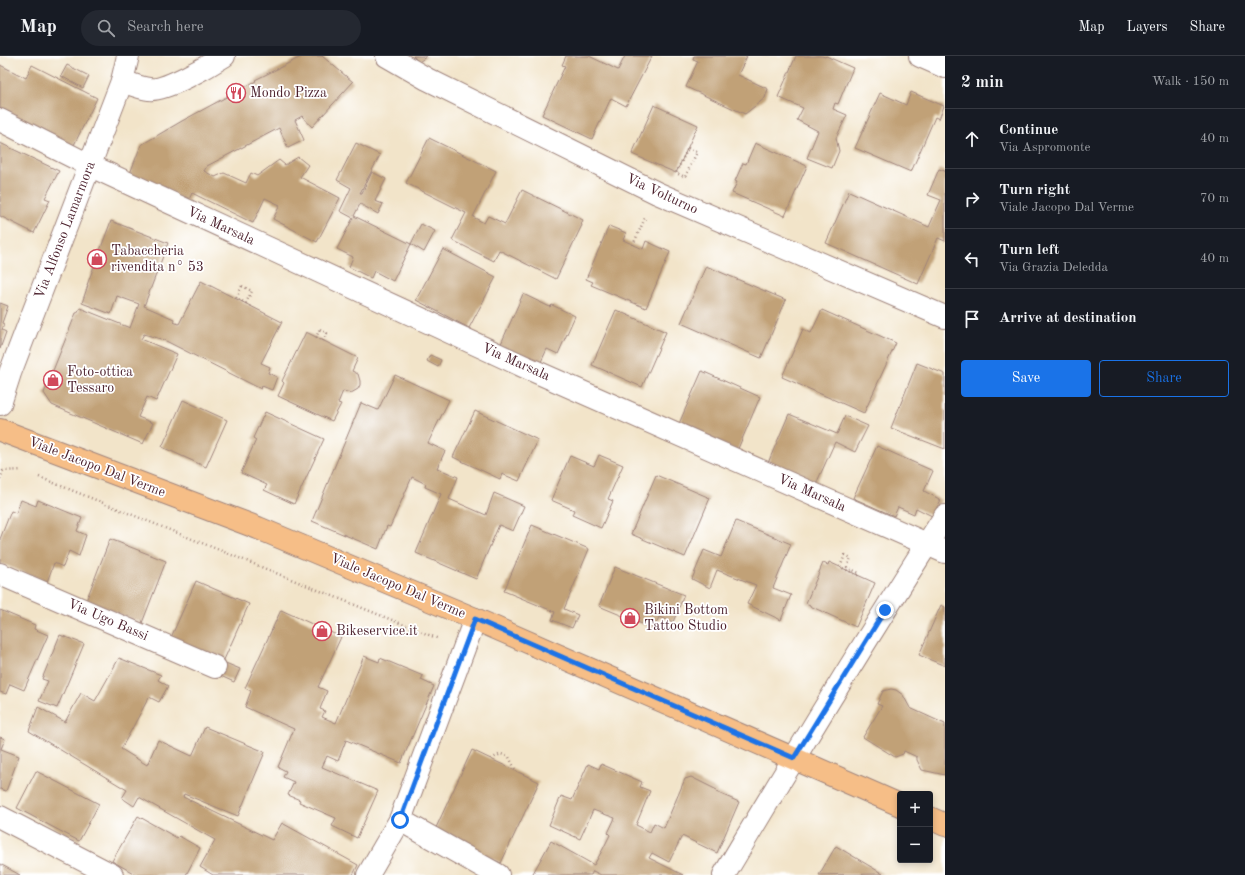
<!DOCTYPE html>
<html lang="en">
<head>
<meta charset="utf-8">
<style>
  body { margin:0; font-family:"Old Standard TT",serif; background:#242831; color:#f1f3f6 }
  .controls { position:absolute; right:12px; bottom:12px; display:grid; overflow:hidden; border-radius:4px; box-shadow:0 2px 6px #0003 }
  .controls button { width:36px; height:36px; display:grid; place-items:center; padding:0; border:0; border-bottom:1px solid #363941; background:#171b24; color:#f1f3f6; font:20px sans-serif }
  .stop { position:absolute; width:12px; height:12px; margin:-9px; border:3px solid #1a73e8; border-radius:50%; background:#fff }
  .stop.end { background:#1a73e8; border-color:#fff; box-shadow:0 1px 4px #0008 }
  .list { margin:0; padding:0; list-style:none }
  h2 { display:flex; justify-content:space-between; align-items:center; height:52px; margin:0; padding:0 16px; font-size:17px }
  h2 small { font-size:13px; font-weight:400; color:#9ea1a6 }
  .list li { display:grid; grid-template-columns:26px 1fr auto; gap:12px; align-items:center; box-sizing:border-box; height:60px; padding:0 16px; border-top:1px solid #363941 }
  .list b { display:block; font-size:15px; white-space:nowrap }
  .list p { margin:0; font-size:13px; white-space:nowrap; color:#9ea1a6 }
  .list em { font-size:13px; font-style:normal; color:#9ea1a6 }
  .actions { display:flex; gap:8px; padding:12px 16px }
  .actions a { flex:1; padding:9px 0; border:1px solid #1a73e8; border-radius:4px; text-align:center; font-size:14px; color:#1a73e8 }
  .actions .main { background:#1a73e8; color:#fff }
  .icon { flex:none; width:22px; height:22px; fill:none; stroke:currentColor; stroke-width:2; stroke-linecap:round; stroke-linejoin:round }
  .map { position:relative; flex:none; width:945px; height:819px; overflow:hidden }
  header { display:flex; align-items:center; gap:24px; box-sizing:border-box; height:56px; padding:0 20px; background:#171b24; border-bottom:1px solid #363941 }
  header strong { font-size:19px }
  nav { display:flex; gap:22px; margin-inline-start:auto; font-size:14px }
  .search { width:280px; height:36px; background:#242831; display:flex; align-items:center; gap:10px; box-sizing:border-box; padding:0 14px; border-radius:22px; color:#9ea1a6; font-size:15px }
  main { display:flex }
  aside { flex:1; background:#171b24 }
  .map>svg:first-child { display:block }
  .building { fill:#c1a177 }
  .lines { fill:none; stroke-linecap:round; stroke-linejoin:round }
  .minor-casing { stroke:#9e827a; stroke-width:24 }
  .primary-casing { stroke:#9e827a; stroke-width:24 }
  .path { stroke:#9e827a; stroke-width:2.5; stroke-dasharray:1 3; stroke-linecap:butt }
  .minor { stroke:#fff; stroke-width:22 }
  .primary { stroke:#f6be87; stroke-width:22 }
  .route { stroke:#1a73e8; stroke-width:5 }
  .labels { text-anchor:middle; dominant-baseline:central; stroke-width:3.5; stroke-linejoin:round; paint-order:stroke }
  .poi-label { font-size:14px; fill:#4a1f2b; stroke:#fff; text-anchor:start }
  .street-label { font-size:14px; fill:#4a1f2b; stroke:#fff }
</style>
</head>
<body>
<header>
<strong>Map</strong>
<div class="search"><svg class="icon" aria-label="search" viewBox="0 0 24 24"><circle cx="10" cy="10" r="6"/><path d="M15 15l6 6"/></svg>Search here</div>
<nav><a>Map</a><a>Layers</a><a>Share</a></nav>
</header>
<main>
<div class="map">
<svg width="945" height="819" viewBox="0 0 945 819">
  <rect width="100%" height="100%" fill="#fff"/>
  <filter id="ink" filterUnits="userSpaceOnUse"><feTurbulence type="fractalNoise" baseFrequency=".025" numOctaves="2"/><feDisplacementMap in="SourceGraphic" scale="8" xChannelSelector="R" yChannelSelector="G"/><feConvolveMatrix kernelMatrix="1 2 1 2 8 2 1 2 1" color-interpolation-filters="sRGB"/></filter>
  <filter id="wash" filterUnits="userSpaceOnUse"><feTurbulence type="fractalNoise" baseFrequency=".012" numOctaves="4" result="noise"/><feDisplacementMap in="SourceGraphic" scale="16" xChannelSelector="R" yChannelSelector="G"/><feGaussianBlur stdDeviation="0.9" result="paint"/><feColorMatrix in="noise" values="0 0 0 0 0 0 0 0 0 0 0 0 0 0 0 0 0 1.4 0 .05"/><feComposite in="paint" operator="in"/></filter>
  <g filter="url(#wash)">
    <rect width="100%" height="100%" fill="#f2e4c9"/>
    <g id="blocks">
      <!-- building -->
      <g class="building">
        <polygon points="303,0 322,0 353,26 312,71 302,60 295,64 304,84 288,92 279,72 207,110 204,115 215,121 224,117 246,127 251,117 257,120 279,104 285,109 298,101 308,109 300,121 340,142 317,186 273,163 280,149 265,142 253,167 192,137 187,148 129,120 141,89 182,65 256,25 255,24"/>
        <polygon points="413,0 427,0 419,6"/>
        <polygon points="566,0 589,0 618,14 625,0 652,0 626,50 611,42 592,83 542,59 565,10 562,9"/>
        <polygon points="694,0 747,0 738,19 768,33 765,42 745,58 686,31 698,5 693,3"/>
        <polygon points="796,0 822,0 825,1 826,0 853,12 838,48 835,47 833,53 847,59 836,82 839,95 832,112 807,102 818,75 797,64 803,52 778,41"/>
        <polygon points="0,9 26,22 32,9 97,42 73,91 0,55"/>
        <polygon points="67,9 89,20 83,32 61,20"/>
        <polygon points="911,36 944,50 939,63 935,61 911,116 855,92 880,37 906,49"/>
        <polygon points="654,49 698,69 676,117 632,98"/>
        <polygon points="429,82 496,115 473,161 484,167 488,160 505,168 522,134 583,164 581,168 582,169 556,223 499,194 494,205 452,184 466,157 406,127"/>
        <polygon points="0,87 59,115 45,142 50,144 34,177 0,160"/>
        <polygon points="356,87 380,99 360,137 362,137 372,116 386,123 375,145 383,148 378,158 360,148 354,160 411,188 421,168 435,175 424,196 411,188 393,225 374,215 371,222 349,211 353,201 337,193 353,162 340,155 351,132 337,124"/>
        <polygon points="755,87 807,110 785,160 732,137 737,126 735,125 743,107 746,108"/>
        <polygon points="939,113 945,115 945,185 938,182 918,228 826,187 849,135 929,171 941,144 928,139"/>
        <polygon points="111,165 168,187 144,250 174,263 173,266 179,268 201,225 282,266 261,307 270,311 268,317 277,321 272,334 262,330 261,333 164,284 144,278 141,283 177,298 156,345 147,341 138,361 153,367 143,388 52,349 44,337 76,257 77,257 80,252 130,272 139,248 117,240 111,258 82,247 88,229 87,229"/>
        <polygon points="609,170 626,177 623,184 643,193 646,185 670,196 646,252 591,229 593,226 586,223"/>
        <polygon points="443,193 496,221 469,272 416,244"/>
        <polygon points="706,210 786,244 761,302 681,267"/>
        <polygon points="523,238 550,251 552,249 575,260 558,298 547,293 540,308 500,290"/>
        <polygon points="0,247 8,250 2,267 4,268 2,274 6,276 0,293"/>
        <polygon points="616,254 666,276 642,331 592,309"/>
        <polygon points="822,254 896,287 864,357 782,321 803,273 811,277"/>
        <polygon points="306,276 358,302 352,315 358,318 360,325 360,329 358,333 351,337 343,335 338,347 341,348 332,365 278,340 284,327 282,325"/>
        <polygon points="430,299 441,304 438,311 427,305"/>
        <polygon points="917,307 945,318 945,393 891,372"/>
        <polygon points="702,315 760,341 737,395 678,370"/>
        <polygon points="395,319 449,344 428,387 445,395 437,412 458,421 449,443 486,459 494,437 524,450 513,475 499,469 476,523 416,497 441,438 425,431 426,428 412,421 390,471 387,470 378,493 312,465 361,347 378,354"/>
        <polygon points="183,344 227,364 206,411 162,391"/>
        <polygon points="475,355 538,384 519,425 502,418 500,423 453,401"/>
        <polygon points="265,356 324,383 294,448 264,434 267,429 241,417 256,384 253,382"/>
        <polygon points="789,358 837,378 845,360 868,370 855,396 835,386 816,428 768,407"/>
        <polygon points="877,390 933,415 924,435 941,444 932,460 916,452 914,458 898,451 894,460 853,442"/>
        <polygon points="599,399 623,409 608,443 613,445 601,472 572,459 574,454 551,444 570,400 594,410"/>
        <polygon points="656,419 710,442 685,501 631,478"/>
        <polygon points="21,444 36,450 38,444 82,462 77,475 86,479 79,500 69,495 63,511 54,507 47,526 0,507 0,483 11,455 16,457"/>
        <polygon points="736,465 791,488 773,532 791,539 781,564 747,548 756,529 717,514 710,532 692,523 704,494 721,501"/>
        <polygon points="532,469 589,493 564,553 578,559 572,572 552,564 555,556 504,535"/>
        <polygon points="110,483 166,505 142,567 86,545"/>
        <polygon points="829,506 875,527 856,571 810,550 810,549 806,547 823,507 828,509"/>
        <polygon points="615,511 684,539 673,566 659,561 654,573 599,550"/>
        <polygon points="196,525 249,548 223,606 240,613 234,626 165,595"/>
        <polygon points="941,549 945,551 945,610 919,599"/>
        <polygon points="0,554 35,569 34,573 48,579 24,634 10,628 6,638 0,636"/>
        <polygon points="281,554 341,581 318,631 327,635 320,653 325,655 322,661 336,667 364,600 379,606 380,602 423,620 421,624 434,630 401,707 346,684 338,705 327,700 322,711 378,735 357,782 332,770 336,762 299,746 300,744 288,739 294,726 283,721 286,715 278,711 294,673 245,651 251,635 245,632"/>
        <polygon points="60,579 84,588 57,652 39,645 48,625 42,623"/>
        <polygon points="119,602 161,619 158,624 168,630 159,646 149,641 121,693 147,709 158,684 192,700 205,671 265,696 238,760 184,738 183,741 272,784 282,767 358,809 353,819 213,819 200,811 215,784 139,741 134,750 122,742 127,734 29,675 38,651 65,666 81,637 95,645"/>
        <polygon points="891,633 896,634 903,639 910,652 945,668 945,719 922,714 917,704 917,701 904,695 903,698 895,701 863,681 882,650 877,648 883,635"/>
        <polygon points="0,681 5,683 1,693 19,700 6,735 0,733"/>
        <polygon points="472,694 539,726 501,807 434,776"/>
        <polygon points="588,708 599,713 601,708 642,726 640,731 650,735 636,769 650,776 654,767 664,772 685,723 691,721 717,734 716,736 739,746 717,797 682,780 669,806 652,797 649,802 683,819 601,819 593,815 591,819 532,819 551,785 594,809 603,793 610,779 608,777 615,762 593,754 580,783 549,769 561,740 572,744"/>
        <polygon points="36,715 99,748 79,785 17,752"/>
        <polygon points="138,760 177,782 179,780 200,792 186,819 134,819 135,818 112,805"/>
        <polygon points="836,790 883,818 819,819"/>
        <polygon points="0,808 20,819 0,819"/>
      </g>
    </g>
  </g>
  <g filter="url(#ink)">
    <use href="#blocks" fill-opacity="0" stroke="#9e827a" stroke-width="1"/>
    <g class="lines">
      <!-- minor casing -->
      <g class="minor-casing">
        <g id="minor">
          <polyline points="387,0 427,23 657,137 945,261"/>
          <polyline points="920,0 945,11"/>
          <path d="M122,25c9,3 18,7 27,8 15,3 61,-24 75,-33"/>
          <polyline points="0,64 89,109 523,310 945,496"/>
          <polyline points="0,348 10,317 122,25 128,0"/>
          <polyline points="0,518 215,611"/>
          <polyline points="0,761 112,819"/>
          <polyline points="400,764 498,819"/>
          <polyline points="368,819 400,764 475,563"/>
          <path d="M724,819c72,-121 145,-241 221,-359"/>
        </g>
      </g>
      <!-- primary casing -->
      <g class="primary-casing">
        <g id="primary">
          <polyline points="0,374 258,472 475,563 900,749"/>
          <polyline points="930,762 945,769"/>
        </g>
      </g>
      <!-- path -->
      <g class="path">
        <polygon points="688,92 697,96 685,121 676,117"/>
        <polyline points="633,189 645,162"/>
        <polygon points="242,230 252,235 246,247 236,242"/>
        <polygon points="320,273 327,277 323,285 316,281"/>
        <polyline points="39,421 439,583"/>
        <polyline points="0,423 3,415 22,414"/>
        <polygon points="845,499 851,502 847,511 859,517 858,519 840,511"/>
        <polyline points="491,703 501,698 509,701 516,715"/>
      </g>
      <!-- minor -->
      <use href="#minor" class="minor"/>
      <!-- primary -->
      <use href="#primary" class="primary"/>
    </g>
  </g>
  <g class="lines" filter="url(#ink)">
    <!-- route -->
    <polyline class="route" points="400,764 475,563 794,702 885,554"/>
  </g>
  <!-- icons -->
  <defs>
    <g id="restaurant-ring" transform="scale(1)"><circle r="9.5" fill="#fff" stroke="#d1495b" stroke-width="1.5"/><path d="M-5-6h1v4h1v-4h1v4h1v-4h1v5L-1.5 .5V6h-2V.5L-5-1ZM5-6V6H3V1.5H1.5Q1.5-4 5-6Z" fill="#d1495b"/></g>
    <g id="shop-ring" transform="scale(1)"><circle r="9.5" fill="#fff" stroke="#d1495b" stroke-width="1.5"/><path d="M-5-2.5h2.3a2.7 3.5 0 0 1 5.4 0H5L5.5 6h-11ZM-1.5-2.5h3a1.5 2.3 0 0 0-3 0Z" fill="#d1495b"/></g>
  </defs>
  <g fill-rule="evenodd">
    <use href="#restaurant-ring" x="236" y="37"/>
    <use href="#shop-ring" x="97" y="203"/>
    <use href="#shop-ring" x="53" y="324"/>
    <use href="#shop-ring" x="630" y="562"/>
    <use href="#shop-ring" x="322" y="575"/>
  </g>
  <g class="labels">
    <!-- poi labels -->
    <g class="poi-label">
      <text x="250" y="37">Mondo Pizza</text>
      <text x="111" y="195">Tabaccheria<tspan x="111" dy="16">rivendita n° 53</tspan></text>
      <text x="67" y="316">Foto-ottica<tspan x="67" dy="16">Tessaro</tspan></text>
      <text x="644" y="554">Bikini Bottom<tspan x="644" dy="16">Tattoo Studio</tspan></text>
      <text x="336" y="575">Bikeservice.it</text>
    </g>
    <!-- street labels -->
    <g class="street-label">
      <text transform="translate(662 138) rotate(25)">Via Volturno</text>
      <text transform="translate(221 170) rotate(25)">Via Marsala</text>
      <text transform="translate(65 174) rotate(-69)">Via Alfonso Lamarmora</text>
      <text transform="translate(516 306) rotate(24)">Via Marsala</text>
      <text transform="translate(97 411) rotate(21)">Viale Jacopo Dal Verme</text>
      <text transform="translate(812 437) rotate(24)">Via Marsala</text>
      <text transform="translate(398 530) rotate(23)">Viale Jacopo Dal Verme</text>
      <text transform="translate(108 564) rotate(23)">Via Ugo Bassi</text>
    </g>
  </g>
</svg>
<div class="controls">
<button>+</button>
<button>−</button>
</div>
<div class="stop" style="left:400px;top:764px"></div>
<div class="stop end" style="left:885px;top:554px"></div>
</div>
<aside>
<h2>2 min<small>Walk · 150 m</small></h2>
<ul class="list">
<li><svg class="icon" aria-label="ahead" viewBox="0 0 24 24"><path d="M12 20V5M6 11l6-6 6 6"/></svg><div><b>Continue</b><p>Via Aspromonte</p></div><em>40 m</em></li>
<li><svg class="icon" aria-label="right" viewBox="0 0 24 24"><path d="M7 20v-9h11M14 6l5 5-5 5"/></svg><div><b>Turn right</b><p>Viale Jacopo Dal Verme</p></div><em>70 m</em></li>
<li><svg class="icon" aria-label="left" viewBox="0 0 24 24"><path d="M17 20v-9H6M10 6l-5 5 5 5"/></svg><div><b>Turn left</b><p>Via Grazia Deledda</p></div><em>40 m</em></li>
<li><svg class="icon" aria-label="arrive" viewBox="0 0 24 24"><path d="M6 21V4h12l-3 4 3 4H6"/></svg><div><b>Arrive at destination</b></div></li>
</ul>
<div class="actions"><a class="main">Save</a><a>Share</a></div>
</aside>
</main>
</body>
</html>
